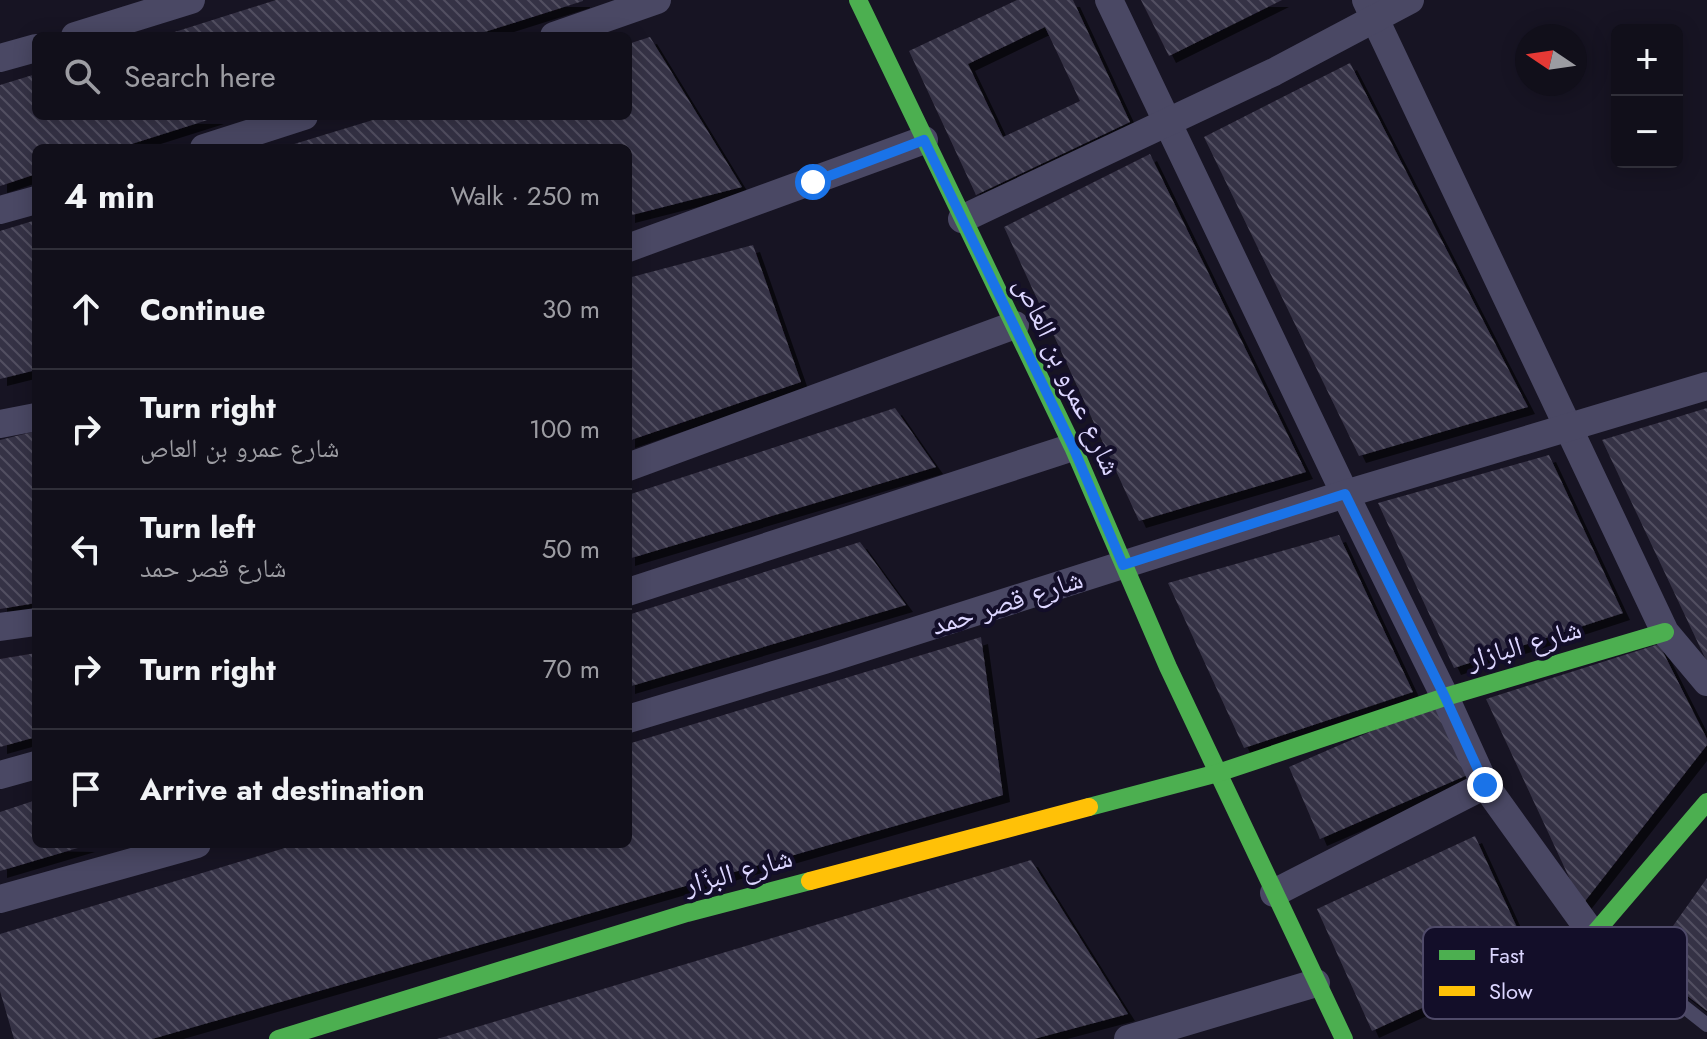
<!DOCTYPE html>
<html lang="en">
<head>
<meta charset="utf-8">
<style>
  body { margin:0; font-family:Jost,"Noto Naskh Arabic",sans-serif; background:#1a1823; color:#f1f3f6 }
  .controls { position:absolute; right:24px; top:24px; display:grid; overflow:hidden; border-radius:12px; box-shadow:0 4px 20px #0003 }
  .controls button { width:72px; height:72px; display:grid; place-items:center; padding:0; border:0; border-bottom:2px solid #302f39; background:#110f1a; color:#f1f3f6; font:40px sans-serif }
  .compass { position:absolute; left:1515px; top:24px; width:72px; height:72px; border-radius:50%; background:#110f1a; box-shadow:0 4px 20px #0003; rotate:283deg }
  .stop { position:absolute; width:24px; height:24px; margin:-18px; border:6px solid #1a73e8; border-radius:50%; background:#fff }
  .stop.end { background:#1a73e8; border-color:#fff; box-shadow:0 2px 8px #0008 }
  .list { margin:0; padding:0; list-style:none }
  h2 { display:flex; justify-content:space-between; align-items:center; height:104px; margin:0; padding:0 32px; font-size:34px }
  h2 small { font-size:26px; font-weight:400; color:#9c9ca2 }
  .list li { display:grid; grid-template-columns:52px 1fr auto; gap:24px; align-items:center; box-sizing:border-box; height:120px; padding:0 32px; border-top:2px solid #302f39 }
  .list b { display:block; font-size:30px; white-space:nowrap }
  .list p { margin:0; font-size:26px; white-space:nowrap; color:#9c9ca2 }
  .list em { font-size:26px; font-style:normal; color:#9c9ca2 }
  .icon { flex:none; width:44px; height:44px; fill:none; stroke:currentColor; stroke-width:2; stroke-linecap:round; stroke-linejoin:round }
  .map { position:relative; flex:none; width:1707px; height:1039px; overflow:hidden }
  .search { position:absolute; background:#110f1a; box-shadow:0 4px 20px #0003; left:32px; top:32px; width:600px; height:88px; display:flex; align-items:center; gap:20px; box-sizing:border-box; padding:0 28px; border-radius:12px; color:#9c9ca2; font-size:30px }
  .panel { position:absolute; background:#110f1a; box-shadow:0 4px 20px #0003; left:32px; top:144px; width:600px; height:704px; border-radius:12px }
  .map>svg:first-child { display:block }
  .building { fill:url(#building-back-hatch); fill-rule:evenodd; filter:url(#shadow) }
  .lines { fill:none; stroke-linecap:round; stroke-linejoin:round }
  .lane { stroke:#4a4864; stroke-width:14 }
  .street { stroke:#4a4864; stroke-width:28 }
  .fast { stroke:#4caf50; stroke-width:18 }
  .slow { stroke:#ffc107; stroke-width:18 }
  .route { stroke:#1a73e8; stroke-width:10 }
  .labels { text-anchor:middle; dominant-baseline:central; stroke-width:8; stroke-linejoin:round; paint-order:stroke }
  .street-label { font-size:28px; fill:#dcd6ff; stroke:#130e29 }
  .key { fill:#130e29; stroke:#4f4a69; stroke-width:2 }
  .key-label { font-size:22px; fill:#dcd6ff }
</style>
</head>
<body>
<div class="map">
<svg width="1707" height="1039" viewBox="0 0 1707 1039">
  <defs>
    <pattern id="building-back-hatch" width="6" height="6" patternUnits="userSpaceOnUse" patternTransform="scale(2)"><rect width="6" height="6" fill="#363245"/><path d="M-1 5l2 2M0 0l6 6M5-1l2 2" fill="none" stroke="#524f61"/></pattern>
    <filter id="shadow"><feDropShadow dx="7" dy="7" stdDeviation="0" flood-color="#0009"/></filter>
  </defs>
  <rect width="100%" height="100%" fill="#171423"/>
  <!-- building -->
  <g class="building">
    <polygon points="276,0 583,0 583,1 472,36 162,36"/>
    <path d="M1017,0h56l57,122 -154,73 -67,-144zM1045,27l35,74 -77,36 -35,-73z"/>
    <polygon points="1141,0 1282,0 1169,56"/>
    <polygon points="650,37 742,187 628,216 628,148 281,148 386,116 628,116 628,44"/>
    <polygon points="1350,63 1528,407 1359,456 1204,137"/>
    <polygon points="36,74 36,116 217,117 119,148 36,148 36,174 0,186 0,85"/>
    <polygon points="1150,154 1306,472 1139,521 1004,227"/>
    <polygon points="36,220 36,370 0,379 0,231"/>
    <polygon points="753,245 801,382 628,441 628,278"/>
    <polygon points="895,408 936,467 628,559 628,495"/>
    <polygon points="1707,408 1707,662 1602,440"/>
    <polygon points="36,431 36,603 0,609 0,440"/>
    <polygon points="1549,455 1623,613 1454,668 1378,503"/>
    <polygon points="1339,535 1413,692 1244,748 1168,583"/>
    <polygon points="860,542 906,605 628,687 628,615"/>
    <polygon points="981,637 1003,795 152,1039 14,1039 0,991 0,934 298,844 628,844 628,744"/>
    <polygon points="1659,644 1707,739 1707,745 1582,905 1486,699"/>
    <polygon points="36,653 36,737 0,747 0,659"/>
    <polygon points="1441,701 1472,773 1320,839 1289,767"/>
    <polygon points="36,800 36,844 88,845 0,871 0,812"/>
    <polygon points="1475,836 1531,958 1372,1031 1317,909"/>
    <polygon points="1031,860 1128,1014 1034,1039 437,1039"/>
    <polygon points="1707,878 1707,1011 1646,964"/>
  </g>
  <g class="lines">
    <!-- lane -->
    <polyline class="lane" points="1593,935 1707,1025"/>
    <!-- street -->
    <g class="street">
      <polyline points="1109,0 1345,494 1445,697 1485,785 1593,935"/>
      <polyline points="1366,0 1665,632 1707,682"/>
      <polyline points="75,36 191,0"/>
      <polyline points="554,36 657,0"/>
      <polyline points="0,58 36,48"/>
      <polyline points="204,148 304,116"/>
      <polyline points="0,210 36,200"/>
      <polyline points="962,219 1274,72 1410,0"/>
      <polyline points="628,248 924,140"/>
      <polyline points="0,424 36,417"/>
      <polyline points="628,467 1015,325"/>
      <polyline points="628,592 1073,447"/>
      <polyline points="0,627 36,622"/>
      <polyline points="628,719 824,660 1345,494 1707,386"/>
      <polyline points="0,775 36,765"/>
      <polyline points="1274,893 1485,785"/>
      <polyline points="0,899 197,844"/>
      <polyline points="1128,1039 1316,983"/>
    </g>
    <!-- fast -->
    <g class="fast">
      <polyline points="858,0 1073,447 1168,667 1344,1039"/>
      <polyline points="1089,807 1218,773 1445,697 1665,632"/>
      <polyline points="1593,935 1707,802"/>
      <polyline points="278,1039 687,913 810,881"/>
    </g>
    <!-- slow -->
    <polyline class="slow" points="810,881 1089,807"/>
  </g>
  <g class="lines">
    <!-- route -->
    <polyline class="route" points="813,182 924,140 1073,447 1123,565 1345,494 1445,697 1485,785"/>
  </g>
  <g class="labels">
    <!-- street labels -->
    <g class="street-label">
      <text transform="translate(1068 376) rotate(65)">شارع عمرو بن العاص</text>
      <text transform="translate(1007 602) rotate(-18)">شارع قصر حمد</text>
      <text transform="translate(1524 644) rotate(-16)">شارع البازار</text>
      <text transform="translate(738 871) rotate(-15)">شارع البزّار</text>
    </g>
  </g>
  <!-- legend -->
  <rect x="1423" y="927" width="264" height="92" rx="12" class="key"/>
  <rect x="1439" y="950" width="36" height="10" fill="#4caf50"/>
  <rect x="1439" y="986" width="36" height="10" fill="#ffc107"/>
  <g class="key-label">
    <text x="1489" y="963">Fast</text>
    <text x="1489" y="999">Slow</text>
  </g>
</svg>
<div class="controls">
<button>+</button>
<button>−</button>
</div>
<svg class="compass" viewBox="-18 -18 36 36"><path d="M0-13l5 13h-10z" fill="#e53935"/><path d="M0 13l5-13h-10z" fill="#9c9ca2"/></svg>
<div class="stop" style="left:813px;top:182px"></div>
<div class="stop end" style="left:1485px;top:785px"></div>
<div class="search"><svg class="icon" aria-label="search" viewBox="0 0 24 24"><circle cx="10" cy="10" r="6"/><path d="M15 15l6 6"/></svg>Search here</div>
<section class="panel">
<h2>4 min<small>Walk · 250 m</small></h2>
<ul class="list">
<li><svg class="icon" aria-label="ahead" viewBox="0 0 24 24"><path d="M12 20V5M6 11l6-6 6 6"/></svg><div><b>Continue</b></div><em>30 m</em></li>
<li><svg class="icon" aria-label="right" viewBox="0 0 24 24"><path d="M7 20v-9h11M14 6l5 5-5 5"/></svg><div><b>Turn right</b><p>شارع عمرو بن العاص</p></div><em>100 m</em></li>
<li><svg class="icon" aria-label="left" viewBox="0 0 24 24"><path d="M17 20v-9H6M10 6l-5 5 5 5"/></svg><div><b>Turn left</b><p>شارع قصر حمد</p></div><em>50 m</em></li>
<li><svg class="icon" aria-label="right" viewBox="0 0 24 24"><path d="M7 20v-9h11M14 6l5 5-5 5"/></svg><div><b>Turn right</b></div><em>70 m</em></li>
<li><svg class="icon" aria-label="arrive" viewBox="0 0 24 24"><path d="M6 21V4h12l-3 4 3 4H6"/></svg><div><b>Arrive at destination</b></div></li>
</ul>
</section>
</div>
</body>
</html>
